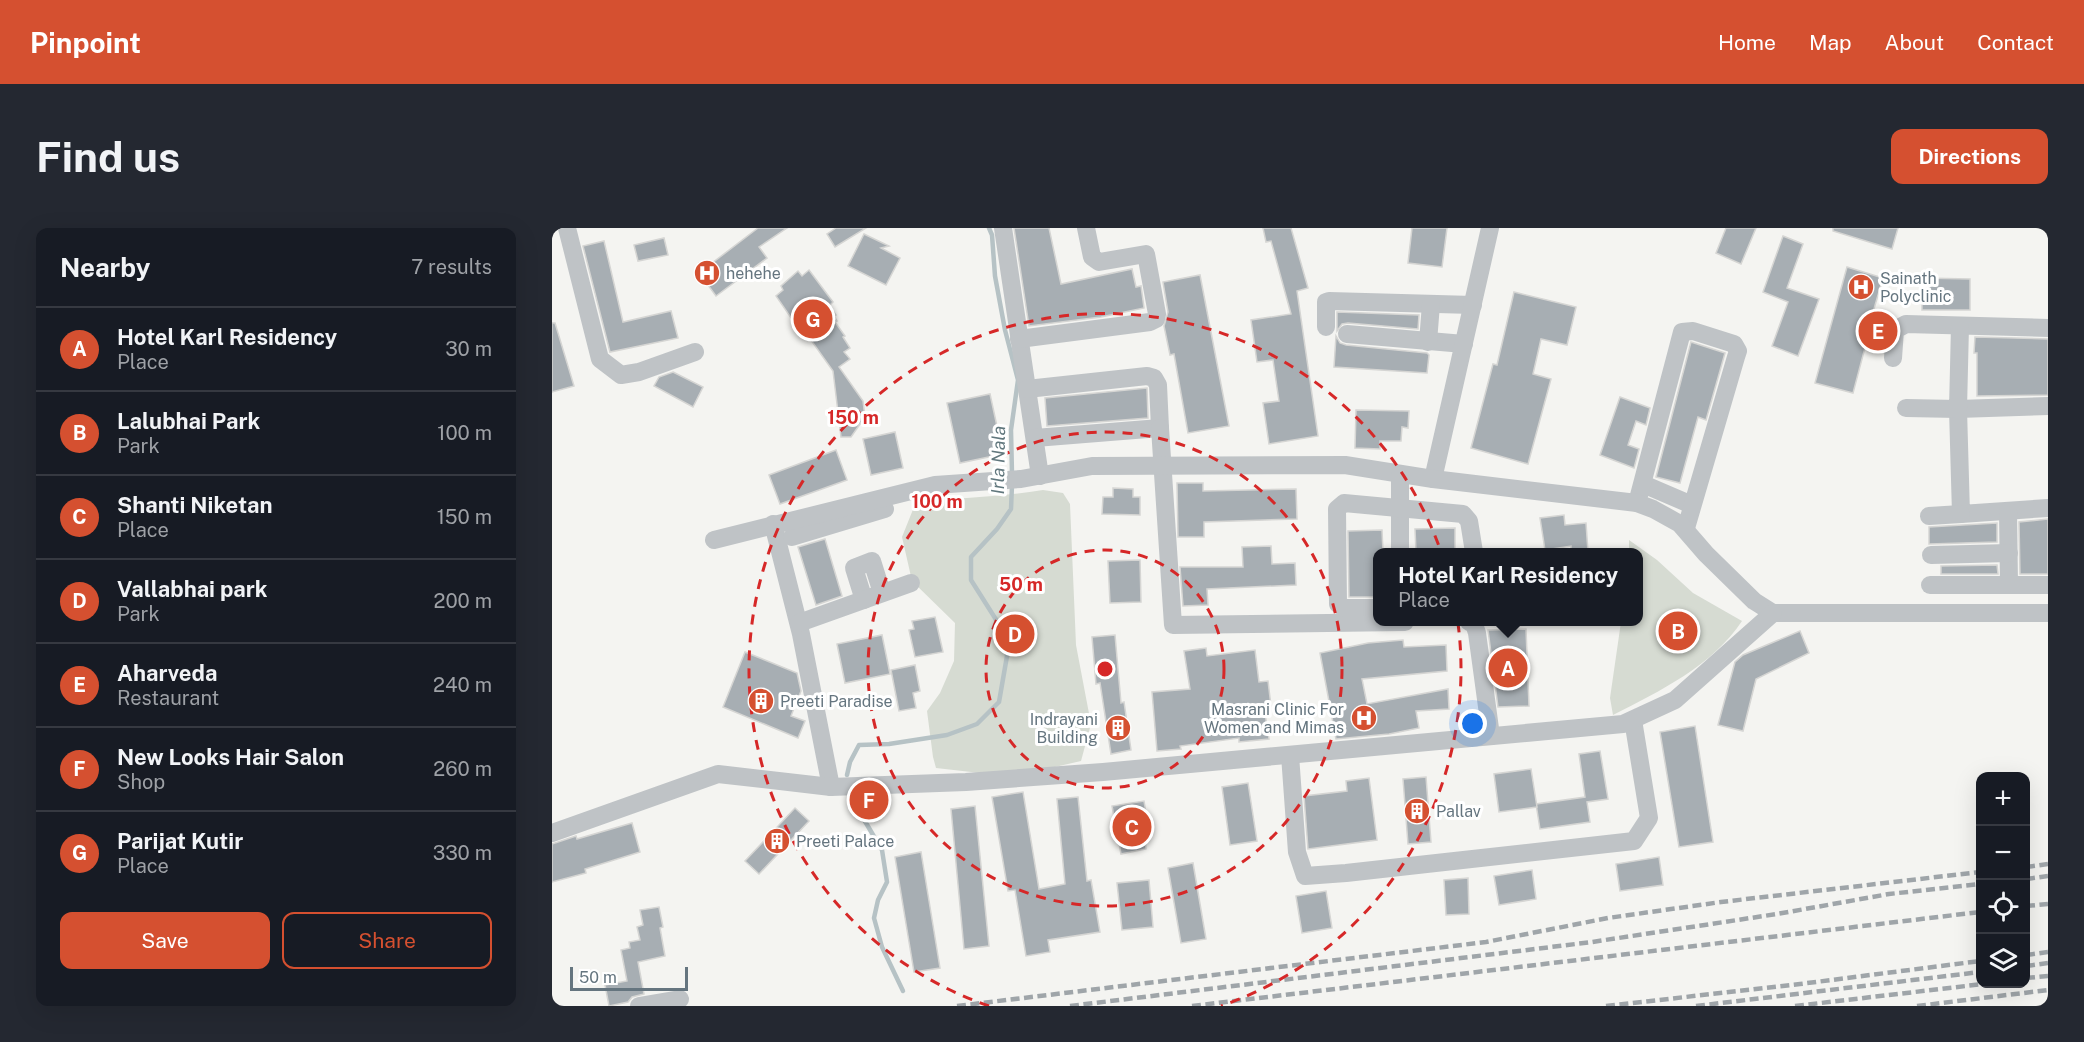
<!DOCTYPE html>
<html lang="en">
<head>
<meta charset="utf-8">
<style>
  body { margin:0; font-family:"Public Sans",sans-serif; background:#242831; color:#f1f3f6 }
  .controls { position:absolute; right:18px; bottom:18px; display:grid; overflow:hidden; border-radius:12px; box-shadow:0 6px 24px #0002 }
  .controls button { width:54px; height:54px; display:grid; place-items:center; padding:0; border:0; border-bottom:2px solid #363941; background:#171b24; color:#f1f3f6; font:30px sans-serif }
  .scale { position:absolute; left:18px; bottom:15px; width:118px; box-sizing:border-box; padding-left:6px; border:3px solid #65757f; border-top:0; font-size:16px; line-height:21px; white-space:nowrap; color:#65757f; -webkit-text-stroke:4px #fff; paint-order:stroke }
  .you { position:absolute; left:921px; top:496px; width:21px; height:21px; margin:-15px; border:4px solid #fff; border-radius:50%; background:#1a73e8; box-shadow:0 0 0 9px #1a73e833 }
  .badge { display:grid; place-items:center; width:39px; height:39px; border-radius:50%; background:#d55030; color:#fff; font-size:20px; font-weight:700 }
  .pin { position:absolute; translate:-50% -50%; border:3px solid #fff; box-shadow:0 2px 6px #0006 }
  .popup { position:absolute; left:821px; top:320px; width:270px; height:78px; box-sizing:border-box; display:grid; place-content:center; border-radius:12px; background:#171b24; filter:drop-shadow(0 2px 4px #0005); font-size:20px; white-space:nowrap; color:#9ea1a6 }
  .popup b { font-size:22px; color:#f1f3f6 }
  .popup::after { content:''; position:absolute; left:50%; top:100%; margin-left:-12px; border:12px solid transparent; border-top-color:#171b24 }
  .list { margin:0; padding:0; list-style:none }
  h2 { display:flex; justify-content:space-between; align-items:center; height:78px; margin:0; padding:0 24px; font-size:26px }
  h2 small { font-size:20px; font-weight:400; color:#9ea1a6 }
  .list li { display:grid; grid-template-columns:39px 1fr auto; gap:18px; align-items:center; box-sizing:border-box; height:84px; padding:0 24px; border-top:2px solid #363941 }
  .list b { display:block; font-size:22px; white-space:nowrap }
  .list p { margin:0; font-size:20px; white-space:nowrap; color:#9ea1a6 }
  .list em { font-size:20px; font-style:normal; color:#9ea1a6 }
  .actions { display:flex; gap:12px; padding:18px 24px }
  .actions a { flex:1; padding:14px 0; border:2px solid #d55030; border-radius:12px; text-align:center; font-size:21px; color:#d55030 }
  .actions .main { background:#d55030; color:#fff }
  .icon { flex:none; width:33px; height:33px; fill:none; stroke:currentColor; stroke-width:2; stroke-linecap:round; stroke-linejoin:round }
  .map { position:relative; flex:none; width:1496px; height:778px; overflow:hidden; border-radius:12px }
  header { display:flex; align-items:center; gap:36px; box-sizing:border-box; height:84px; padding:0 30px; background:#d55030; color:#fff }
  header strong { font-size:28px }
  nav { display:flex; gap:33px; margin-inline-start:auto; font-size:21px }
  .intro { display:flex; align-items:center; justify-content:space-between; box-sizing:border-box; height:144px; padding:0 36px }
  h1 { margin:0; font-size:42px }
  .button { padding:15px 27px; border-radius:12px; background:#d55030; color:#fff; font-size:21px; font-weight:700 }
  main { display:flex; gap:36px; padding:0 36px }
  aside { flex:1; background:#171b24; border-radius:12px; box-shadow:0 6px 24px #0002 }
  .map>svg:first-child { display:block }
  .green { fill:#d6dbd2 }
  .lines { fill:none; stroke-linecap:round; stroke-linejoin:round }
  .stream { stroke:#b6c2c5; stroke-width:4.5 }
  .building { fill:#a7aeb3; stroke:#d5d5d3; stroke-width:1.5 }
  .minor { stroke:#bfc3c6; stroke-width:18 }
  .rail { stroke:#9fa5a9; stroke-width:4.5; stroke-dasharray:9 4.5; stroke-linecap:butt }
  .ring { fill:none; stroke:#d62828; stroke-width:3; stroke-dasharray:10 8 }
  .labels { text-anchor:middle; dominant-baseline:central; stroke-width:6; stroke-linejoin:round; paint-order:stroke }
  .poi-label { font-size:16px; fill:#65757f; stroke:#fff; text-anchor:start }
  .water-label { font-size:18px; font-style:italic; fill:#61777d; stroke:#fff }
  .centre { fill:#d62828; stroke:#fff; stroke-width:3 }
  .ring-label { font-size:18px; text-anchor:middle; font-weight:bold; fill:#d62828; stroke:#fff; stroke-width:6; stroke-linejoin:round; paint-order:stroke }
</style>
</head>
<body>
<header>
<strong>Pinpoint</strong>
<nav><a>Home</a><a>Map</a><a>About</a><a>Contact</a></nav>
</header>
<div class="intro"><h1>Find us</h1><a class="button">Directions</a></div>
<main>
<aside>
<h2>Nearby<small>7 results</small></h2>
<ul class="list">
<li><span class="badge">A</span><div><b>Hotel Karl Residency</b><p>Place</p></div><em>30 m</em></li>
<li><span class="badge">B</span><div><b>Lalubhai Park</b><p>Park</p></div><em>100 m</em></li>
<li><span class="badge">C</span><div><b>Shanti Niketan</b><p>Place</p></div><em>150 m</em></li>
<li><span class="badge">D</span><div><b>Vallabhai park</b><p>Park</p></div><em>200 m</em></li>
<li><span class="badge">E</span><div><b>Aharveda</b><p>Restaurant</p></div><em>240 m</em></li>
<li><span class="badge">F</span><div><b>New Looks Hair Salon</b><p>Shop</p></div><em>260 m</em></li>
<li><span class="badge">G</span><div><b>Parijat Kutir</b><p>Place</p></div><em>330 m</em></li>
</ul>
<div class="actions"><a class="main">Save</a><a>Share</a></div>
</aside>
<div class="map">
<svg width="1496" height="778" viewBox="0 0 1496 778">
  <rect width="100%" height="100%" fill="#f4f4f1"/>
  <!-- green -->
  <g class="green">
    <path d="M491,262l20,3 7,11 6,141 15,79 -10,37 -35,8 -57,5 -53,-6 -3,-11 -6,-46 13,-18 14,-32 1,-38 -43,-42 -10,-44 14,-35c42,-4 85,-5 127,-12z"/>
    <path d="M1077,312l28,20 36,33 49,28c-30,45 -82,70 -129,94l-3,-17 11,-76h17v-70h-9z"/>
  </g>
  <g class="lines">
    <!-- stream -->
    <g class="stream">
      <polyline points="437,0 440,7 443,48 453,102 466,152 459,202 460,246"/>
      <polyline points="295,547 298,534 307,517 337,516 395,507 425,496 447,474 455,428 455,409 419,352 419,329 445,301 459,281 460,257"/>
      <polyline points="298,568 330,622 335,654 326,672 322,690 330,719 351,763"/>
    </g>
  </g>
  <!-- building -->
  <g class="building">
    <polygon points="206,0 235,0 207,19 215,30 164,68 147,45"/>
    <polygon points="284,0 314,0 283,19 275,6"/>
    <polygon points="462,0 497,0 509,56 580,41 584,59 589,58 592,80 549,89 477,98"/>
    <polygon points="711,0 739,0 756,60 745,63 766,208 717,216 711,175 727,173 721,132 705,134 699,92 739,86 719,13 714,14"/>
    <polygon points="860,0 895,0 890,39 856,35"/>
    <polygon points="1174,0 1204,0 1189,36 1164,25"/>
    <polygon points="1281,0 1346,0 1340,21 1281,3"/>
    <polygon points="312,6 337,18 329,20 348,30 334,57 296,38"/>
    <polygon points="1231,8 1251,16 1235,60 1267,71 1246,128 1220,118 1236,74 1211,64"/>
    <polygon points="112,10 116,27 86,33 82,17"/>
    <polygon points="52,13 71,94 119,83 126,110 58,124 31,18"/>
    <polygon points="1295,39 1331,50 1312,115 1314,116 1301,165 1263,155"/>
    <polygon points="257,42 281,74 277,78 284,87 282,88 285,93 283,94 293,108 291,109 298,120 292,124 298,131 287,139 311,173 313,189 299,209 289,209 281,143 249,98 246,100 224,68 231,62 229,58 246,43 250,48"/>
    <polygon points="648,47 677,198 636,205 622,126 618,127 612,98 616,84 611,54"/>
    <polygon points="1370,50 1418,51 1418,82 1370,82"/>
    <polygon points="962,64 1024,79 1015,117 989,111 981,146 999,151 976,236 919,220 941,136 945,137"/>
    <polygon points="785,84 867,87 866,101 796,95 790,96 785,103"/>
    <polygon points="0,95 3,95 22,158 0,164"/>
    <polygon points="784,108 788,115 794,117 875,125 877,127 875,145 782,139"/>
    <polygon points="1423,109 1496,111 1496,167 1425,168 1425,125 1422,125"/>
    <polygon points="1139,114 1173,125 1154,192 1146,189 1128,255 1104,249"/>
    <polygon points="121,144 151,159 141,179 102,158 107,149"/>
    <polygon points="595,160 596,190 495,198 493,170"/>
    <polygon points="438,166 451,226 408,235 395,175"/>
    <polygon points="1068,169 1098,180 1094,197 1084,193 1076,217 1087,221 1082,240 1048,227"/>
    <polygon points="804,182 857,183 856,200 850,199 849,213 828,213 828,221 803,220"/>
    <polygon points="343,204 351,240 319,247 311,211"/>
    <polygon points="284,222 295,252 228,276 217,247"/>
    <polygon points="625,255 651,255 651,263 744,261 745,291 652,294 652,309 626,309"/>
    <polygon points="561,260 581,261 581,269 588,269 588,287 550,286 551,269 561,269"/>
    <polygon points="1012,287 1013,297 1034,295 1036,324 1019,324 1019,318 993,322 988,290"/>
    <polygon points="1496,291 1496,346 1468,346 1467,294"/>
    <polygon points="1445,295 1445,314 1377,316 1377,299"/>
    <polygon points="903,300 903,324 864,324 863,301"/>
    <polygon points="830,302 831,324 825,324 825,369 797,369 796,303"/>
    <polygon points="273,311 290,368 264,377 246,319"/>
    <polygon points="719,318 720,336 743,335 744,357 655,361 656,377 631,378 628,339 691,339 690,319"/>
    <polygon points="588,332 589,374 558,375 556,333"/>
    <polygon points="1445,337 1446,346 1389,346 1389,338"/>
    <polygon points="383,389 391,424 363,429 357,402 362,401 360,393"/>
    <polygon points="974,401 977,478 946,479 936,402"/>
    <polygon points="1248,403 1257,425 1204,451 1191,503 1166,497 1183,434 1191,427"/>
    <polygon points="330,407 338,446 293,455 285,416"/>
    <polygon points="563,407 569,475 572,474 579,522 559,526 548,455 544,456 540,409"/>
    <polygon points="851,412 852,419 894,417 895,443 810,451 815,476 896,461 897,481 864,483 867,500 837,506 784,511 768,425 816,415"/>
    <polygon points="654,420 655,428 703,422 707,454 716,453 719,478 712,479 717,511 687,514 687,510 628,518 629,521 605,523 600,464 638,461 632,423"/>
    <polygon points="193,424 245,445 249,463 239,488 253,493 246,510 171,479"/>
    <polygon points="363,437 368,463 361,465 364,480 347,483 339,442"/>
    <polygon points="1143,498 1161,614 1127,619 1108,504"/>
    <polygon points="1048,523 1056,571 1035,574 1038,594 988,601 984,576 1033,569 1027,526"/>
    <polygon points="979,541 985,579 947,584 942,546"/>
    <polygon points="874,549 879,614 856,616 851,551"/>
    <polygon points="817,550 825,612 756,621 752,568 795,563 794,553"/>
    <polygon points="696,555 705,613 678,617 670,559"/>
    <polygon points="471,564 487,661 513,656 505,571 526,569 535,653 539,652 548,704 496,712 498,724 474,728 463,662 456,663 440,569"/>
    <polygon points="592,573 598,610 593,610 594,621 569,626 560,578"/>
    <polygon points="423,578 437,718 412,721 399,581"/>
    <polygon points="243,580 257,593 207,646 193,633"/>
    <polygon points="80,595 88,624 33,641 34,645 0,654 0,616 24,608 25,611"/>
    <polygon points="369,624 388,740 362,744 343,629"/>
    <polygon points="1107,629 1111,657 1068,663 1064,636"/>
    <polygon points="641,635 654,711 629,715 616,640"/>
    <polygon points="980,642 984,671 947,677 942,648"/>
    <polygon points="916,650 917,686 894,687 892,652"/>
    <polygon points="597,652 601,699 570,702 565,655"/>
    <polygon points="774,663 780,700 750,705 744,668"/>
    <polygon points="107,679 111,699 108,700 113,728 86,734 92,766 80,769 76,774 57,778 53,757 75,753 69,722 78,720 77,714 88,712 85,699 91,697 88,682"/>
  </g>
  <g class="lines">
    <!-- minor -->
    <g class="minor">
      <polyline points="15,0 48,131 69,147 87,144 143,124"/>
      <polyline points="451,0 488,248"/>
      <polyline points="774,99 774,74 777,73 921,77"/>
      <polyline points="795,106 912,116"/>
      <polyline points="467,111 598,94 604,91 605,86 594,26 547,34 540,29 534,0"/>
      <polyline points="876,114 879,76"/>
      <polyline points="1341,130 1343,102 1354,96 1496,100"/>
      <polyline points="475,161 595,148 602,150 606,157 608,200 483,210"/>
      <polyline points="1496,178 1406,181 1409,286 1496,280"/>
      <polyline points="1354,180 1406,181 1408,98"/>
      <polyline points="608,200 621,397 853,394"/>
      <polyline points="881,251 938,0"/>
      <polyline points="1091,256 1140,277"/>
      <polyline points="1085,275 1130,104 1141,103 1182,116 1186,123 1184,129 1134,300"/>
      <polyline points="1456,283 1457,356"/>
      <polyline points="1377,288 1409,286"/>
      <polyline points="221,296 249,406 279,559"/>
      <polyline points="240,309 333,281"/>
      <polyline points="162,312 383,257 469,251 540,238 793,237 881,251 1085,275 1101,281 1128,296 1154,326 1202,373 1221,385 1496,385"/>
      <polyline points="848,324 848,246"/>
      <polyline points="1379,327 1457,325"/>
      <polyline points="1378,357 1496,357"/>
      <polyline points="312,372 302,340 320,333 330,365"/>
      <polyline points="826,380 792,380 786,376 785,281 792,275 911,286 917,293 922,324"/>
      <polyline points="917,394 922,396 925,405 939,508"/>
      <polyline points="247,395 359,355"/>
      <polyline points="738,527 745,624 753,648 794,645 1082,613 1097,590 1081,492"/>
      <polyline points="0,605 166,546 279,559 414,554 551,544 1071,496 1123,472 1221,385"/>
      <polyline points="87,778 128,771"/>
    </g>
    <!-- rail -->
    <g class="rail">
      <polyline points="1474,639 1496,636"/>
      <polyline points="1474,651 1496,648"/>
      <polyline points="1474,678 1496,676"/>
      <polyline points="1474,727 1496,724"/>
      <polyline points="1474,738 1496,735"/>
      <polyline points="1474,750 1496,748"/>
      <polyline points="405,778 934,714 1056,690 1169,674 1428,644"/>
      <polyline points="518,778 1040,714 1225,686 1337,666 1428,656"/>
      <polyline points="640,778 1428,684"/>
      <polyline points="1054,778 1248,756 1428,733"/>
      <polyline points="1144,778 1428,744"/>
      <polyline points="1243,778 1431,756"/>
      <polyline points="1365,778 1496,762"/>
    </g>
  </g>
  <!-- distance rings -->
  <g class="ring">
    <circle cx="553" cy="441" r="119"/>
    <circle cx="553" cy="441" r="237"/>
    <path d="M437 778A356 356 0 1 1 669 778"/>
  </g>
  <!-- icons -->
  <defs>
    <g id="hospital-disc" transform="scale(1.35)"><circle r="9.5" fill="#d55030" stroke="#fff"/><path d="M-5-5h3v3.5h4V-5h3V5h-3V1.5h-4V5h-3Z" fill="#fff"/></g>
    <g id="building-disc" transform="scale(1.35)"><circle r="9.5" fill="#d55030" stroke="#fff"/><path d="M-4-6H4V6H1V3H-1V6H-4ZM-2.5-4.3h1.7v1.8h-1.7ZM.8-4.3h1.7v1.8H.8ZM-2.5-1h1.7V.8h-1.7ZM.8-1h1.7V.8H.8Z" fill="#fff"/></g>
  </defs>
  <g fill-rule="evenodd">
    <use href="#hospital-disc" x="155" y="45"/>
    <use href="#hospital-disc" x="1309" y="59"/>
    <use href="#building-disc" x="209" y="473"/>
    <use href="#hospital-disc" x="812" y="490"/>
    <use href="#building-disc" x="566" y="500"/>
    <use href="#building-disc" x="865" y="583"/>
    <use href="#building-disc" x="225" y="613"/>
  </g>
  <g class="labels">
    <!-- poi labels -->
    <g class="poi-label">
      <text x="174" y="45">hehehe</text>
      <text x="1328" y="50">Sainath<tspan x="1328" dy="18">Polyclinic</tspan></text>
      <text x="228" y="473">Preeti Paradise</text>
      <text x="792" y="481" text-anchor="end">Masrani Clinic For<tspan x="792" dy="18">Women and Mimas</tspan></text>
      <text x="546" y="491" text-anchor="end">Indrayani<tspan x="546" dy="18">Building</tspan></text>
      <text x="884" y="583">Pallav</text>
      <text x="244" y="613">Preeti Palace</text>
    </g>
    <!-- water labels -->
    <g class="water-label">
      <text transform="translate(446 232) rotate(-89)">Irla Nala</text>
    </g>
  </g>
  <circle cx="553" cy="441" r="9" class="centre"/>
  <g class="ring-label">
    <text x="301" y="196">150 m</text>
    <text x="385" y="280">100 m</text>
    <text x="469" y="363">50 m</text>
  </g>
</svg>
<div class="controls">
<button>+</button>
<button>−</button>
<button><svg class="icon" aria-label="locate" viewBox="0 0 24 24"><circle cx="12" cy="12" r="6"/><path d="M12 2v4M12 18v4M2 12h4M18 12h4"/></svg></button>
<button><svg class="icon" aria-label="layers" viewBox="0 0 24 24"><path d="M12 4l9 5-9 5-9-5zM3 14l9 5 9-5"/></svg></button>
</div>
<div class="scale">50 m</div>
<div class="you"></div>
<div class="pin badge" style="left:956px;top:440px">A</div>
<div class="popup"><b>Hotel Karl Residency</b>Place</div>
<div class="pin badge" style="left:1126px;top:403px">B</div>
<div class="pin badge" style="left:580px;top:599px">C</div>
<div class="pin badge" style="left:463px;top:406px">D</div>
<div class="pin badge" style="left:1326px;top:103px">E</div>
<div class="pin badge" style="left:317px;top:572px">F</div>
<div class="pin badge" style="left:261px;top:91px">G</div>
</div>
</main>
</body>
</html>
